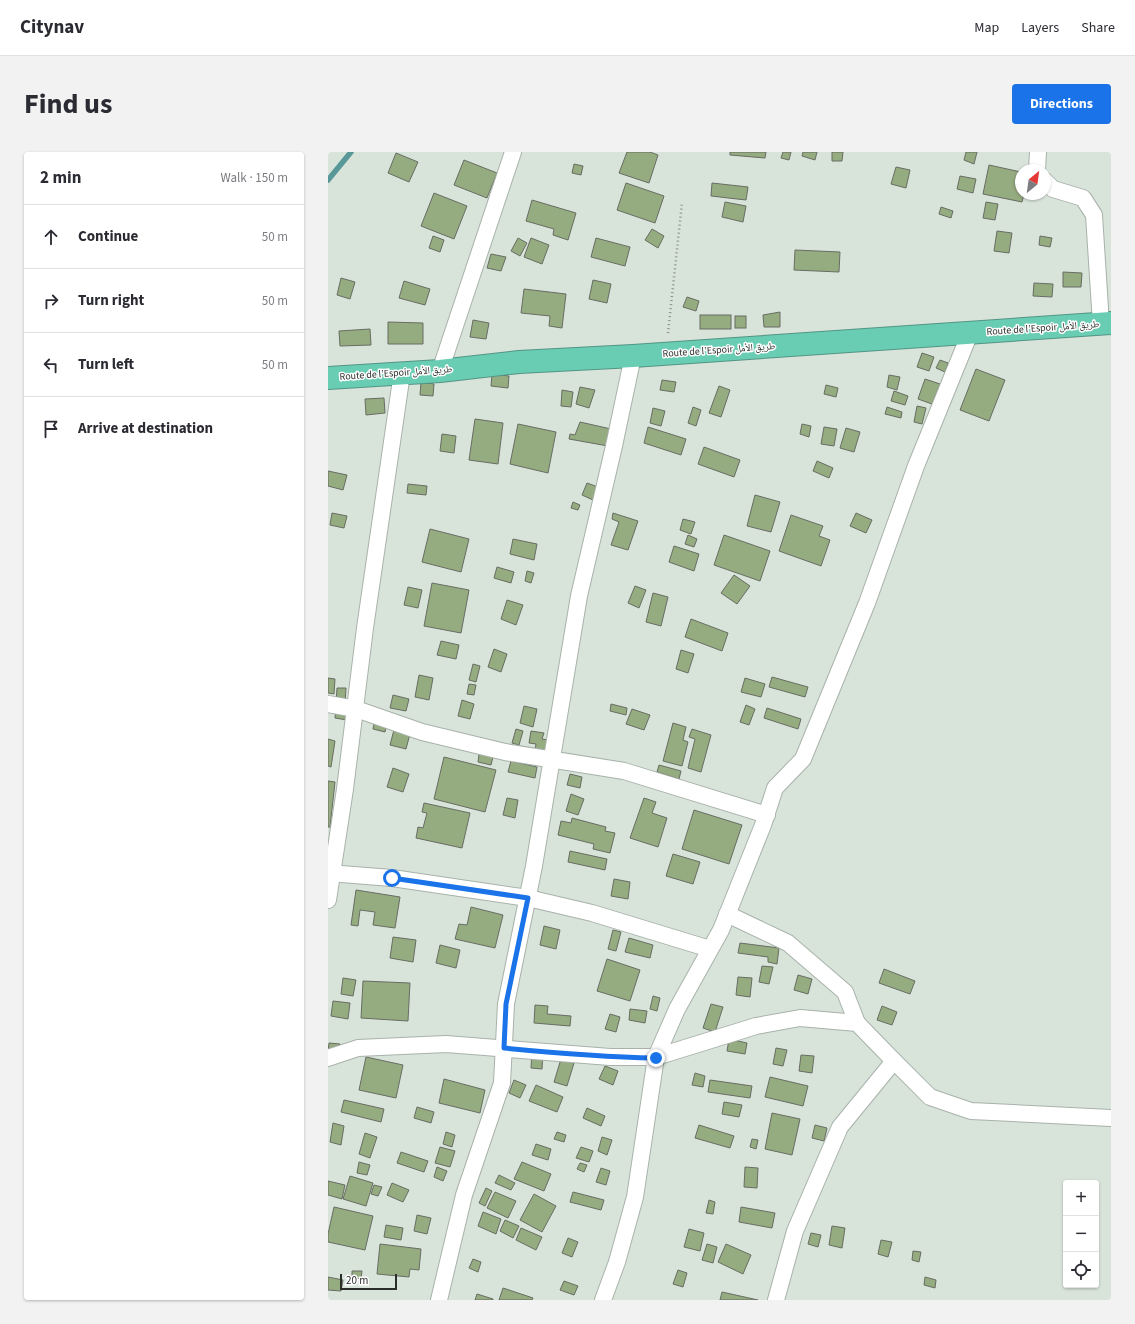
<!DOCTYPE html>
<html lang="en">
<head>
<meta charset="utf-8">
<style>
  body { margin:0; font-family:"Source Sans 3","Noto Naskh Arabic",sans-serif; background:#f2f2f3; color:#2b2b33 }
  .controls { position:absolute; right:12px; bottom:12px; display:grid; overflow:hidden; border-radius:4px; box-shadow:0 1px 3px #0004 }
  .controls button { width:36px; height:36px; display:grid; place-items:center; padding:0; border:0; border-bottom:1px solid #e1e1e2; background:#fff; color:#2b2b33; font:20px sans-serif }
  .compass { position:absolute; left:687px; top:12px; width:36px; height:36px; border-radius:50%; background:#fff; box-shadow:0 1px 3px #0004; rotate:29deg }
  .scale { position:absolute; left:12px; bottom:10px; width:57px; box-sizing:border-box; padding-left:4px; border:2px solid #2a2e2b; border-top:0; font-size:11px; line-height:14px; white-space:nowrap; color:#2a2e2b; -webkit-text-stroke:3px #fff; paint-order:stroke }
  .stop { position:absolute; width:12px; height:12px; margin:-9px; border:3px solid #1a73e8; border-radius:50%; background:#fff }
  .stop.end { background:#1a73e8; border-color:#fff; box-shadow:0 1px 4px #0008 }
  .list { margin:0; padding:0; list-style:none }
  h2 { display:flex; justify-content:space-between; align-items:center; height:52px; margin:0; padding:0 16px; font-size:17px }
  h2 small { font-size:13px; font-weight:400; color:#7c7c81 }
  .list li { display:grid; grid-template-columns:26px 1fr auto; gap:12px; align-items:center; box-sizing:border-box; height:64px; padding:0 16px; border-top:1px solid #e1e1e2 }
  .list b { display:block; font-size:15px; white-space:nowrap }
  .list em { font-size:13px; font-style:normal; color:#7c7c81 }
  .icon { flex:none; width:22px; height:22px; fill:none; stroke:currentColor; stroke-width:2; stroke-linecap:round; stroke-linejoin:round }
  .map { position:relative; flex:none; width:783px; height:1148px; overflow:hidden; border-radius:4px }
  header { display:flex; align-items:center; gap:24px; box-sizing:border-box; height:56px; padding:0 20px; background:#fff; border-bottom:1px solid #e1e1e2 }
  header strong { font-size:19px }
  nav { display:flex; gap:22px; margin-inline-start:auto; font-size:14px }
  .intro { display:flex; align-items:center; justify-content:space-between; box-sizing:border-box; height:96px; padding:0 24px }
  h1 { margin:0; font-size:28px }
  .button { padding:10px 18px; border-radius:4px; background:#1a73e8; color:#fff; font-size:14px; font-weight:700 }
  main { display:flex; gap:24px; padding:0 24px }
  aside { flex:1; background:#fff; border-radius:4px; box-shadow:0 1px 3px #0004 }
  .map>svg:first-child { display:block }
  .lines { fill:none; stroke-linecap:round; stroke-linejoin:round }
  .stream { stroke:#589899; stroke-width:5.5 }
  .building { fill:#95ab80; stroke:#686d63 }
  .street-casing { stroke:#a8b2aa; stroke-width:18 }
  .highway-casing { stroke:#539584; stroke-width:24 }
  .path { stroke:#878f89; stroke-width:2.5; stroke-dasharray:1 3; stroke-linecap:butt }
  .street { stroke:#fff; stroke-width:16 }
  .highway { stroke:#69cdb4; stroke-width:22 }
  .route { stroke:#1a73e8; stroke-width:5 }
  .labels { text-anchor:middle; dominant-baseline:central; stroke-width:3; stroke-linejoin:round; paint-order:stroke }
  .street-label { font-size:10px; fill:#2a2e2b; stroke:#fff }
</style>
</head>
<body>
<header>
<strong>Citynav</strong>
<nav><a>Map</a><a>Layers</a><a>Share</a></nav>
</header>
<div class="intro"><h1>Find us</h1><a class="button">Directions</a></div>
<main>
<aside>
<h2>2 min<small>Walk · 150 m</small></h2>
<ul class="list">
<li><svg class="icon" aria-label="ahead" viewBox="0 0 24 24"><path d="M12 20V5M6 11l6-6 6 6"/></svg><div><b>Continue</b></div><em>50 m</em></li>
<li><svg class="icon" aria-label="right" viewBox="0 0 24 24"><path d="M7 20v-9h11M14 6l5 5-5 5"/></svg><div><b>Turn right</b></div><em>50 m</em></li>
<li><svg class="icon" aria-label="left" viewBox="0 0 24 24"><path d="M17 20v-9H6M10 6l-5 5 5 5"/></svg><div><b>Turn left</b></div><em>50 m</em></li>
<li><svg class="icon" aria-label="arrive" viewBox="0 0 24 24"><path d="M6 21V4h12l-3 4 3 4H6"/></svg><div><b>Arrive at destination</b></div></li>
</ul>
</aside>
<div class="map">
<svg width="783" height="1148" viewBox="0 0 783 1148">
  <rect width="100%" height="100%" fill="#d8e3da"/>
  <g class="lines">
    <!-- stream -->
    <polyline class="stream" points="0,28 23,0"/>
  </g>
  <!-- building -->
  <g class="building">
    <polygon points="299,0 322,0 330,3 321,31 291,21"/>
    <polygon points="402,0 438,0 437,6 402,3"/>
    <polygon points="455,0 463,0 461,8 453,6"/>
    <polygon points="475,0 489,0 487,8 474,4"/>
    <polygon points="504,0 515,0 514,9 504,9"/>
    <polygon points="638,0 649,0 646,12 636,8"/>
    <polygon points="68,1 90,10 81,30 60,21"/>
    <polygon points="136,8 169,21 159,46 126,33"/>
    <polygon points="246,12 255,14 253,23 244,21"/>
    <polygon points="661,13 693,20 693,42 696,42 694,50 655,42"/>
    <polygon points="568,15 582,18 578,36 563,32"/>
    <polygon points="632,24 648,27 645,41 629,37"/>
    <polygon points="298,31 336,44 327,71 289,58"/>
    <polygon points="384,31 420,35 418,48 383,44"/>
    <polygon points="106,41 139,54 126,87 93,74"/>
    <polygon points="204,48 248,61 240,88 225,83 226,77 198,69"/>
    <polygon points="397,50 418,54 415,70 394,65"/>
    <polygon points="658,50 670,52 667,68 655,66"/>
    <polygon points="613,55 625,59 623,66 611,62"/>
    <polygon points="324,77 336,84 330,96 317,88"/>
    <polygon points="669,79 684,81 681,101 666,99"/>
    <polygon points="105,84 116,88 112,100 101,96"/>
    <polygon points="712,84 724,86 722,95 711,93"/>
    <polygon points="190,86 199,91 192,104 183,99"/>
    <polygon points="203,86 221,93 214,112 196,105"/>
    <polygon points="268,86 302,95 297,114 263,105"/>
    <polygon points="467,98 512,100 511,120 466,118"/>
    <polygon points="163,102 178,105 173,119 159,116"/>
    <polygon points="735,120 754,121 753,135 735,135"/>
    <polygon points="13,126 27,130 22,147 9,143"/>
    <polygon points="265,128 283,132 279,151 261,147"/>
    <polygon points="76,129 102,137 97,153 71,146"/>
    <polygon points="706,131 725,132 724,145 705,144"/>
    <polygon points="196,137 238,142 234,176 221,174 222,164 193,161"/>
    <polygon points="359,145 371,149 368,159 355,155"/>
    <polygon points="452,160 452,175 436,175 435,163"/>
    <rect x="372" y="163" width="31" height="14"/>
    <rect x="407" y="164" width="11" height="12"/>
    <polygon points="145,168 161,171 158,187 142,185"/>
    <polygon points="60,170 95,171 95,192 60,192"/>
    <polygon points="42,177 43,193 12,194 11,179"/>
    <polygon points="594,201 606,205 601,219 589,215"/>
    <polygon points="612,208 620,211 617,220 608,216"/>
    <polygon points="648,217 677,228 661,269 632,258"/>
    <polygon points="164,222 181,224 180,236 163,234"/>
    <polygon points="561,223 572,225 569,238 559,235"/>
    <polygon points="597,227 612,232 604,252 590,247"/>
    <polygon points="334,228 348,230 346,240 332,238"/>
    <polygon points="93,230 106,232 105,244 92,243"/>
    <polygon points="498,233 510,236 508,245 496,242"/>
    <polygon points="391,234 402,238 393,265 381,261"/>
    <polygon points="252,235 267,238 261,256 248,252"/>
    <polygon points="234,238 245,240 243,255 233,254"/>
    <polygon points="566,239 580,244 577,253 563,249"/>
    <polygon points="56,246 57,261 38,263 37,247"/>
    <polygon points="589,254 598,256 594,272 586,270"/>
    <polygon points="365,255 373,258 368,274 360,271"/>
    <polygon points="559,255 574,260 573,266 557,262"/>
    <polygon points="325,256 337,259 333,274 322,271"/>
    <polygon points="147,267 175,271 170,312 141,308"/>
    <polygon points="252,270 283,277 280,294 241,287 242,282 247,283"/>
    <polygon points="190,272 228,280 220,321 182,312"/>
    <polygon points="474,272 483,274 481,285 472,282"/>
    <polygon points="320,275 358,287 353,303 316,291"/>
    <polygon points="496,275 509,277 506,294 493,292"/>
    <polygon points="518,276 532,280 526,300 512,296"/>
    <polygon points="114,282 128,284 126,301 112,299"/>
    <polygon points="376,295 412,308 406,325 370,312"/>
    <polygon points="489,309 505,316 501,326 485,319"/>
    <polygon points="0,319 19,323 15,338 0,334"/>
    <polygon points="259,331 270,335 265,348 254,343"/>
    <polygon points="80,332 99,334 98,343 79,341"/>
    <polygon points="427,343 452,350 443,380 419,374"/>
    <polygon points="245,350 252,353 250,358 243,356"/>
    <polygon points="4,361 19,364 16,376 2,373"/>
    <polygon points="285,361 310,369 300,398 283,393 291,370 284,367"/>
    <polygon points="528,361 544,368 538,381 522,374"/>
    <polygon points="463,363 495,374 491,384 502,388 493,414 451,399"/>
    <polygon points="355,367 367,370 363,382 352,378"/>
    <polygon points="102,377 141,387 133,420 94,410"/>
    <polygon points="360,383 369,387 366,395 357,392"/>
    <polygon points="396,383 442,399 432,429 386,413"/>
    <polygon points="185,387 209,392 206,408 182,402"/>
    <polygon points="346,394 371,402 366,419 341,410"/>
    <polygon points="169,415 186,420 183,431 166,426"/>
    <polygon points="199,419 206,421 203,431 197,429"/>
    <polygon points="406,423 422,434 409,452 393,441"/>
    <polygon points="104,431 141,438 133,481 96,474"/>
    <polygon points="307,434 318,438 311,456 300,451"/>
    <polygon points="80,435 94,438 90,456 76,453"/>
    <polygon points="325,441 340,445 333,474 318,470"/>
    <polygon points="179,448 195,453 188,473 173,467"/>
    <polygon points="363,467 400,481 394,499 357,485"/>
    <polygon points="113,489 131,493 128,507 109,503"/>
    <polygon points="166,497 179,502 173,520 160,515"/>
    <polygon points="353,498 366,502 360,521 348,517"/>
    <polygon points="145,512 152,514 148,530 141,528"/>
    <polygon points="91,523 105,526 101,548 87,545"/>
    <polygon points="444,525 480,535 477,545 441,535"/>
    <polygon points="0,526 7,527 6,542 0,541"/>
    <polygon points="417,526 437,532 433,545 413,540"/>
    <polygon points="141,532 148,533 146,543 139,542"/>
    <polygon points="9,536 18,536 17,551 8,551"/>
    <polygon points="65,543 81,547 78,559 62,556"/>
    <polygon points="134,548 146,552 142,567 130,564"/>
    <polygon points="283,552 299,556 298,563 282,559"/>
    <polygon points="418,553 427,557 421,573 412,570"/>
    <polygon points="196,554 209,557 205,575 192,571"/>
    <polygon points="8,555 21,557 19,568 7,566"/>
    <polygon points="439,556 473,567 470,577 436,566"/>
    <polygon points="304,557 322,563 316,578 298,572"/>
    <polygon points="47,567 59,569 57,580 45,577"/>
    <polygon points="345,571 358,575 355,588 360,590 354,614 335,609"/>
    <polygon points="67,574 83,578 78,597 62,593"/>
    <polygon points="188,577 195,579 191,593 184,591"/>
    <polygon points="364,577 383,583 373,620 360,616 367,587 361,585"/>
    <polygon points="203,579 216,581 214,587 221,588 219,600 207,598 208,592 201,591"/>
    <polygon points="0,587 7,589 3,615 0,614"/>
    <polygon points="151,602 165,605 163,613 150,610"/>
    <polygon points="116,605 168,618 157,660 106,647"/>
    <polygon points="183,609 209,615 207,626 180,620"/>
    <polygon points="331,613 353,619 351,627 329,620"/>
    <polygon points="65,616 81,622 75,640 59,635"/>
    <polygon points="242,622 254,625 252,636 239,633"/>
    <polygon points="0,629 7,630 2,675 0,675"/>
    <polygon points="243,642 256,647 250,663 238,659"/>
    <polygon points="179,646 190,648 187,666 175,663"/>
    <polygon points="316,646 328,650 324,661 339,666 330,695 302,686"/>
    <polygon points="96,651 142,661 134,696 88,686 90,675 95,676 99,661 94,660"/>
    <polygon points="366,658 414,673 401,712 354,697"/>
    <polygon points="244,666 278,675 277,679 287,681 282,701 265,697 266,692 230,683 233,669 243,671"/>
    <polygon points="242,699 279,707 277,718 240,710"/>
    <polygon points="345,702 372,710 365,732 338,724"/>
    <polygon points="286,727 302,730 300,747 283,744"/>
    <polygon points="28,738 72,745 67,776 45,773 47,760 32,758 30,774 23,773"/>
    <polygon points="143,755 175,763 167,796 127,787 131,772 139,773"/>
    <polygon points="216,774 232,778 228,797 212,793"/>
    <polygon points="285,778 293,780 288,799 280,797"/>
    <polygon points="65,785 88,788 85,810 62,806"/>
    <polygon points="301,786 325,793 322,806 297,800"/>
    <polygon points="412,791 451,796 449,812 440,810 440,805 410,801"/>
    <polygon points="112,793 132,798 128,816 108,811"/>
    <polygon points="279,807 312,818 302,849 269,839"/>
    <polygon points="434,814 445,815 441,832 431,830"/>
    <polygon points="556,817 587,829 582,842 551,831"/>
    <polygon points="470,823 484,827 480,842 466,838"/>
    <polygon points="410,825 424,826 422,845 408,843"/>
    <polygon points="15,826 28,828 25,844 13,842"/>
    <polygon points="35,829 82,831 80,869 33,866"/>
    <polygon points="325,844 332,846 329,859 322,857"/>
    <polygon points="5,849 22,851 20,867 3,864"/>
    <polygon points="383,852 395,855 387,880 375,876"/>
    <polygon points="207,853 220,854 219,862 243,864 242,874 206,871"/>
    <polygon points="554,854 569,860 564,873 549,868"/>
    <polygon points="302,857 319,859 317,871 301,868"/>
    <polygon points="282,862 292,865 288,880 277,877"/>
    <polygon points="401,887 419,891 417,902 399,899"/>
    <polygon points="1,891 12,892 12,901 0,900"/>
    <polygon points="448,896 459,898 455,914 445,912"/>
    <polygon points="204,898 215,899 214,917 203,916"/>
    <polygon points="473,903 486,904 484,921 471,919"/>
    <polygon points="38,905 75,913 68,946 31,938"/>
    <polygon points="233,907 246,911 239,934 226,930"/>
    <polygon points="277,914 290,919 285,933 271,927"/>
    <polygon points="367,921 377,924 375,935 364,933"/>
    <polygon points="442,925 480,934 475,954 437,945"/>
    <polygon points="116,927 157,938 152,961 111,951"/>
    <polygon points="186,928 198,933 192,946 181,941"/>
    <polygon points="382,928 424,934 422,946 380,940"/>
    <polygon points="208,933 235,945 229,960 201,949"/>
    <polygon points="16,948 56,957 53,970 13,960"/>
    <polygon points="396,950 414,953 411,965 394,962"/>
    <polygon points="89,955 106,960 103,971 86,966"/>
    <polygon points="259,956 277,964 273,974 255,966"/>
    <polygon points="444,961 472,967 464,1003 437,997"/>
    <polygon points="5,971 16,974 13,993 2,990"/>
    <polygon points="371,973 406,984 402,996 367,986"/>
    <polygon points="487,973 499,976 496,989 484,986"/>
    <polygon points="118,980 127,983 124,995 115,992"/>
    <polygon points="229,980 238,983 236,990 226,987"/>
    <polygon points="37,981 49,985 42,1006 31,1002"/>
    <polygon points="274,985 284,988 279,1003 270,999"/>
    <polygon points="424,987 430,988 428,997 422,995"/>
    <polygon points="208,992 223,997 220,1008 204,1003"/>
    <polygon points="112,995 127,999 122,1015 107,1011"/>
    <polygon points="253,995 265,999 261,1010 248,1006"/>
    <polygon points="73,1000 100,1009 96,1020 69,1011"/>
    <polygon points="31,1010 42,1013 39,1023 29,1021"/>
    <polygon points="194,1010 223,1022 216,1039 186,1027"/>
    <polygon points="252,1011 259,1013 256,1020 249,1017"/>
    <polygon points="109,1015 119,1019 115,1029 106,1025"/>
    <polygon points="417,1015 430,1016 429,1036 416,1035"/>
    <polygon points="273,1016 282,1019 278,1033 268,1030"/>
    <polygon points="171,1023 187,1031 183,1038 167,1031"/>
    <polygon points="22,1024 45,1031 38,1054 15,1047"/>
    <polygon points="0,1029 17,1033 14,1047 0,1043"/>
    <polygon points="64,1031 81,1038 75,1050 59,1043"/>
    <polygon points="46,1033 54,1035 50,1044 43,1042"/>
    <polygon points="158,1036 164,1039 157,1054 151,1051"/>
    <polygon points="167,1040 188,1049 180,1066 159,1056"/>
    <polygon points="245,1040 276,1048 273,1058 242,1050"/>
    <polygon points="206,1042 228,1054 214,1080 192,1068"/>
    <polygon points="381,1048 387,1050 385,1062 378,1061"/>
    <polygon points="6,1055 45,1064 37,1098 0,1090 0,1082"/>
    <polygon points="413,1055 447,1061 444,1076 411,1070"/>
    <polygon points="155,1060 173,1067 168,1082 150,1074"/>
    <polygon points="89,1063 103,1066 99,1082 86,1079"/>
    <polygon points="177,1068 191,1074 185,1086 172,1079"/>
    <polygon points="58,1073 75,1076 73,1088 56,1085"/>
    <polygon points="504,1074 517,1076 514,1096 501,1093"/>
    <polygon points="193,1076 214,1085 208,1098 188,1088"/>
    <polygon points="361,1077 376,1081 372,1099 356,1095"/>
    <polygon points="483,1081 493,1083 490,1095 480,1092"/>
    <polygon points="240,1086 250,1090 244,1105 234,1101"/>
    <polygon points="553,1088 564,1090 560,1105 550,1102"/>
    <polygon points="52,1092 93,1097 91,1118 82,1117 81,1125 49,1122"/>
    <polygon points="379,1092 389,1095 385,1111 374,1108"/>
    <polygon points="398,1092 423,1103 415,1122 390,1110"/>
    <polygon points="585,1099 593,1100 591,1110 584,1108"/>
    <polygon points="145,1107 153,1110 150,1120 141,1116"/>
    <polygon points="350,1118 359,1121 355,1135 345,1132"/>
    <polygon points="24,1119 34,1119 33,1127 24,1125"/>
    <polygon points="0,1125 15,1128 13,1139 0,1138"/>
    <polygon points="597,1125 608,1128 607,1136 596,1133"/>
    <polygon points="236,1129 250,1134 246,1143 232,1138"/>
    <polygon points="175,1136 205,1146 204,1148 171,1148"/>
    <polygon points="394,1140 430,1148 392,1148"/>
    <polygon points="149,1142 165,1147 165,1148 147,1148"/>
  </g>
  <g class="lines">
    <!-- street casing -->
    <g class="street-casing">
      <g id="street">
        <polyline points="709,18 710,0"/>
        <polyline points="717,29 725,37 755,46 766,63 773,172"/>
        <polyline points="112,219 185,0"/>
        <polyline points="0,552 28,557 94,580 177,600 296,619 439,663"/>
        <polyline points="0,721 64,726 200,746 264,761 382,797"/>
        <polyline points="0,748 17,637 37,476 74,221"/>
        <polyline points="399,762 460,791 517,840 529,871"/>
        <polyline points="0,906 30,896 118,892 282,905 328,905 428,874 472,866 529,871 566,909 602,945 643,959 783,966"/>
        <polyline points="111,1148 136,1043 174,931 178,852 206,714 251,444 286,294 305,204"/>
        <polyline points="275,1148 289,1110 307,1045 328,905 349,857 393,778 435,673 447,636 475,607 539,451 588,314 642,181"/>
        <polyline points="448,1148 467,1079 512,975 566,909"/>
      </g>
    </g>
    <!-- highway casing -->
    <g class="highway-casing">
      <polyline id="highway" points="0,226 112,219 191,210 305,204 783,171"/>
    </g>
    <!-- path -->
    <polyline class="path" points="340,181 354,51"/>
    <!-- street -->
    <use href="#street" class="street"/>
    <!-- highway -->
    <use href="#highway" class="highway"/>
  </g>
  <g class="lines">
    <!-- route -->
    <path class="route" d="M64,726l136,20 -22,106 -2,44c51,5 101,9 152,10"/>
  </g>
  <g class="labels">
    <!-- street labels -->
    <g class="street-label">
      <text transform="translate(715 176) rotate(-4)">Route de l’Espoir طريق الأمل</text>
      <text transform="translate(391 198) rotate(-4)">Route de l’Espoir طريق الأمل</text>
      <text transform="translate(68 221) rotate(-4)">Route de l’Espoir طريق الأمل</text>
    </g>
  </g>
</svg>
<div class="controls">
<button>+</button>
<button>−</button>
<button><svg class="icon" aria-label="locate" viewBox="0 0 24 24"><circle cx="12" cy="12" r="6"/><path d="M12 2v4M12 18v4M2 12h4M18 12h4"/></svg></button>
</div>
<svg class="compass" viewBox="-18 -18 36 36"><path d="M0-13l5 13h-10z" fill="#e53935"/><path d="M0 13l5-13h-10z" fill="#7c7c81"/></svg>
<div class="scale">20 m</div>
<div class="stop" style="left:64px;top:726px"></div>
<div class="stop end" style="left:328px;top:906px"></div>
</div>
</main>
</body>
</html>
